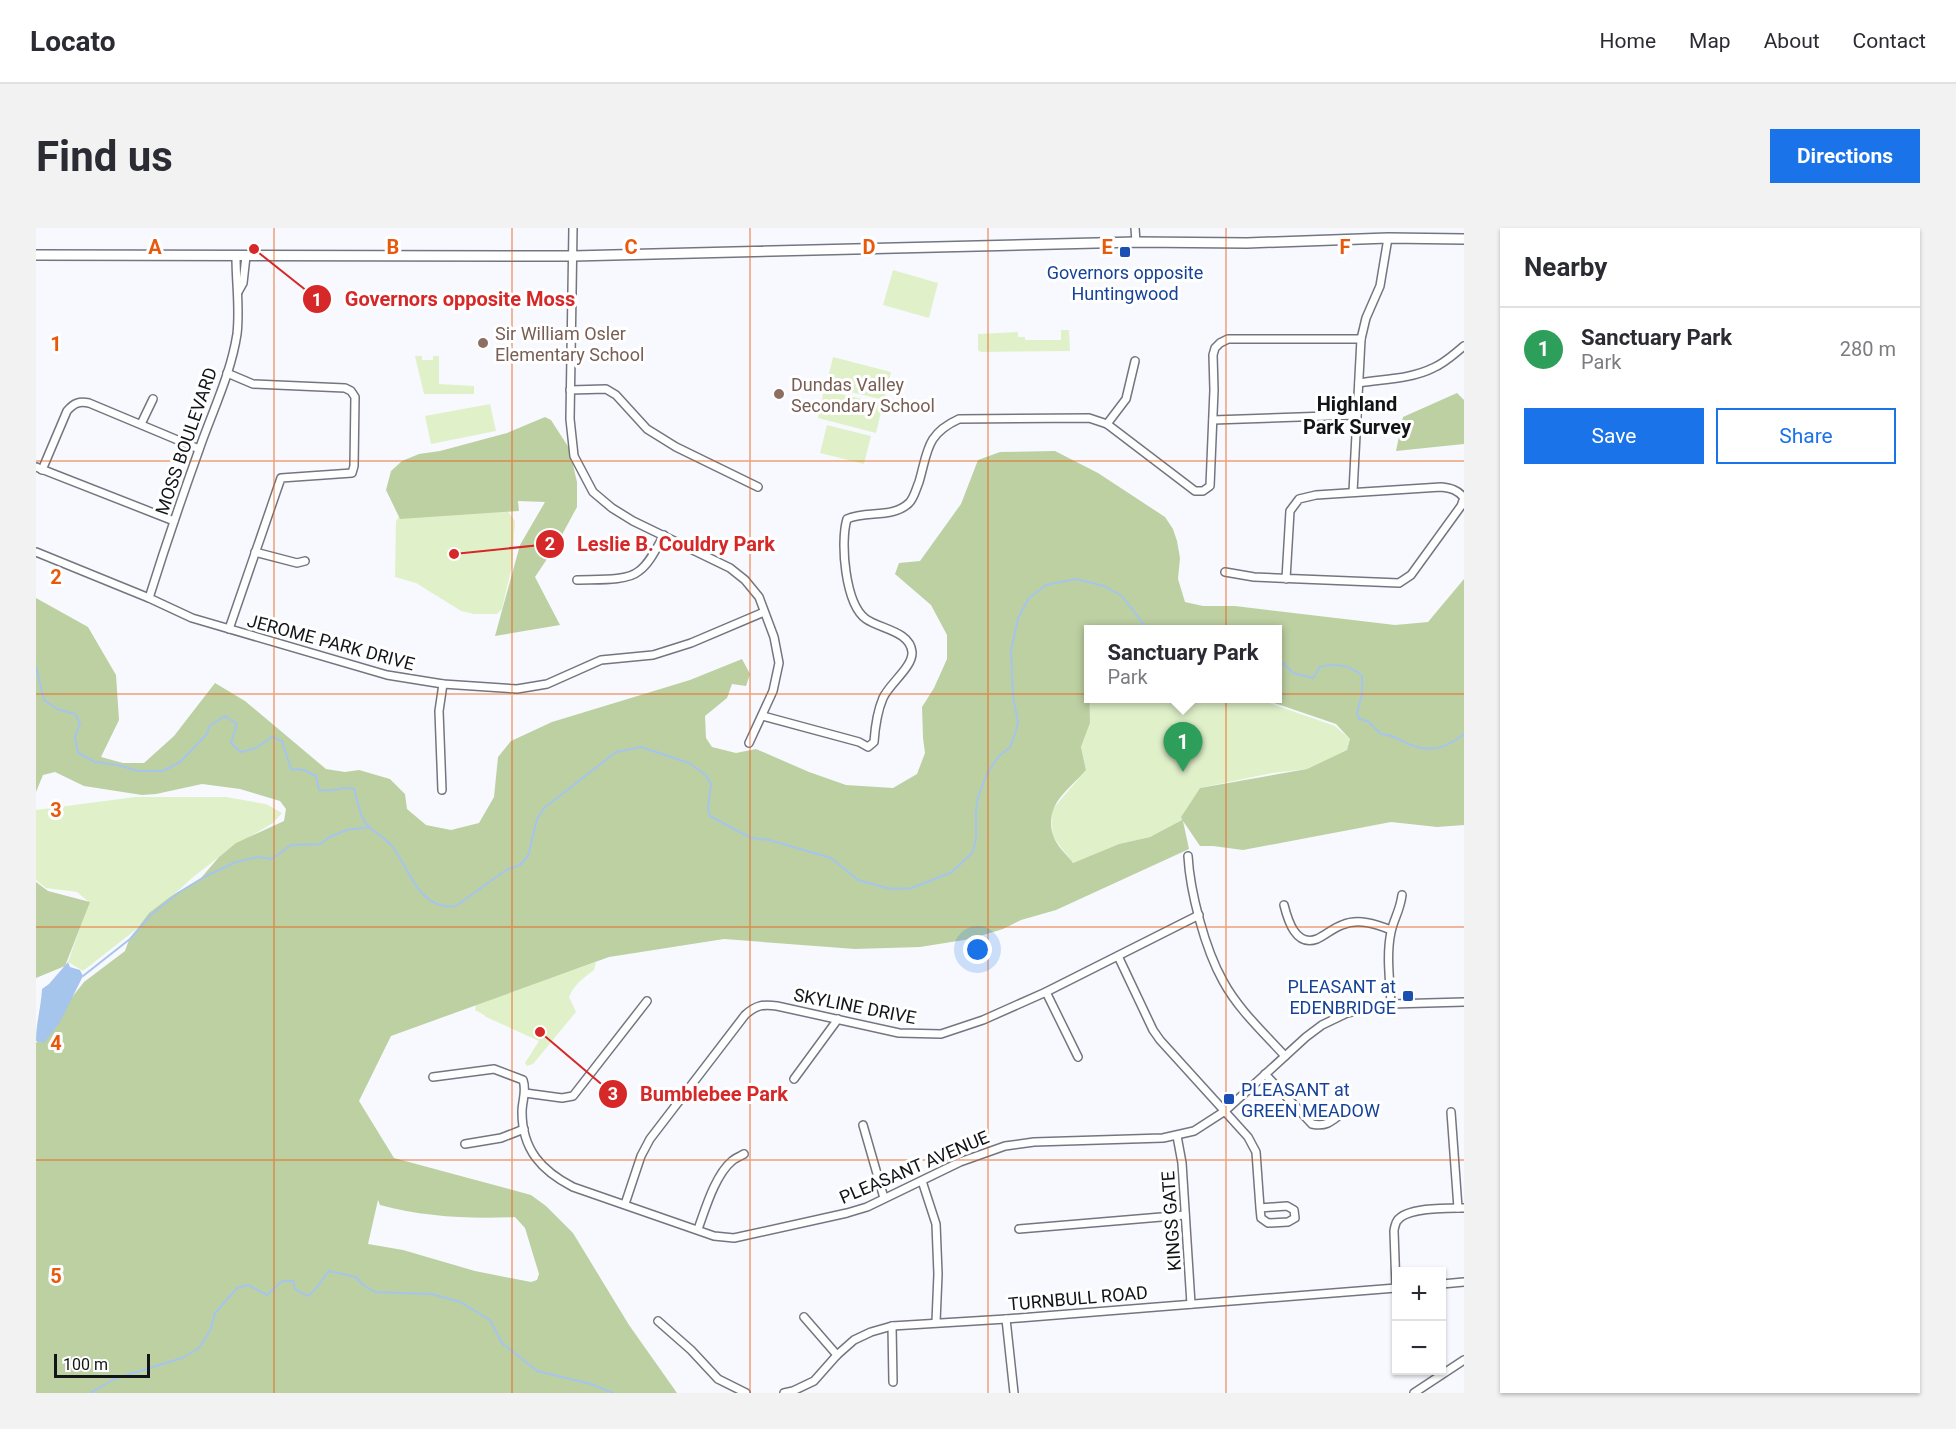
<!DOCTYPE html>
<html lang="en">
<head>
<meta charset="utf-8">
<style>
  body { margin:0; font-family:Roboto,sans-serif; background:#f2f2f3; color:#2b2b33 }
  .controls { position:absolute; right:18px; bottom:18px; display:grid; overflow:hidden; border-radius:0px; box-shadow:0 2px 4px #0004 }
  .controls button { width:54px; height:54px; display:grid; place-items:center; padding:0; border:0; border-bottom:2px solid #e1e1e2; background:#fff; color:#2b2b33; font:30px sans-serif }
  .scale { position:absolute; left:18px; bottom:15px; width:96px; box-sizing:border-box; padding-left:6px; border:3px solid #131418; border-top:0; font-size:16px; line-height:21px; white-space:nowrap; color:#131418; -webkit-text-stroke:4px #fff; paint-order:stroke }
  .you { position:absolute; left:942px; top:722px; width:21px; height:21px; margin:-15px; border:4px solid #fff; border-radius:50%; background:#1a73e8; box-shadow:0 0 0 9px #1a73e833 }
  .badge { display:grid; place-items:center; width:39px; height:39px; border-radius:50%; background:#1a73e8; color:#fff; font-size:20px; font-weight:700 }
  .pin { position:absolute; translate:-50% -50px; filter:drop-shadow(0 2px 3px #0008) }
  .pin::after { content:''; position:absolute; top:32px; width:21px; height:18px; background:inherit; clip-path:polygon(0 0,100% 0,50% 100%) }
  .popup { position:absolute; left:1048px; top:397px; width:198px; height:78px; box-sizing:border-box; display:grid; place-content:center; border-radius:0px; background:#fff; filter:drop-shadow(0 2px 4px #0005); font-size:20px; white-space:nowrap; color:#7c7c81 }
  .popup b { font-size:22px; color:#2b2b33 }
  .popup::after { content:''; position:absolute; left:50%; top:100%; margin-left:-12px; border:12px solid transparent; border-top-color:#fff }
  .list { margin:0; padding:0; list-style:none }
  h2 { display:flex; justify-content:space-between; align-items:center; height:78px; margin:0; padding:0 24px; font-size:26px }
  h2 small { font-size:20px; font-weight:400; color:#7c7c81 }
  .list li { display:grid; grid-template-columns:39px 1fr auto; gap:18px; align-items:center; box-sizing:border-box; height:84px; padding:0 24px; border-top:2px solid #e1e1e2 }
  .list b { display:block; font-size:22px; white-space:nowrap }
  .list p { margin:0; font-size:20px; white-space:nowrap; color:#7c7c81 }
  .list em { font-size:20px; font-style:normal; color:#7c7c81 }
  .actions { display:flex; gap:12px; padding:18px 24px }
  .actions a { flex:1; padding:14px 0; border:2px solid #1a73e8; border-radius:0px; text-align:center; font-size:21px; color:#1a73e8 }
  .actions .main { background:#1a73e8; color:#fff }
  .map { position:relative; flex:none; width:1428px; height:1165px; overflow:hidden; border-radius:0px }
  header { display:flex; align-items:center; gap:36px; box-sizing:border-box; height:84px; padding:0 30px; background:#fff; border-bottom:2px solid #e1e1e2 }
  header strong { font-size:28px }
  nav { display:flex; gap:33px; margin-inline-start:auto; font-size:21px }
  .intro { display:flex; align-items:center; justify-content:space-between; box-sizing:border-box; height:144px; padding:0 36px }
  h1 { margin:0; font-size:42px }
  .button { padding:15px 27px; border-radius:0px; background:#1a73e8; color:#fff; font-size:21px; font-weight:700 }
  main { display:flex; gap:36px; padding:0 36px }
  aside { flex:1; background:#fff; border-radius:0px; box-shadow:0 2px 4px #0004 }
  .map>svg:first-child { display:block }
  .green { fill:#e0f1ca }
  .forest { fill:#bdd0a2; fill-rule:evenodd }
  .water { fill:#a6c5ed }
  .lines { fill:none; stroke-linecap:round; stroke-linejoin:round }
  .stream { stroke:#a6c5ed; stroke-width:2 }
  .minor-casing { stroke:#737680; stroke-width:10 }
  .secondary-casing { stroke:#737680; stroke-width:12 }
  .minor { stroke:#fff; stroke-width:7 }
  .secondary { stroke:#fff; stroke-width:9 }
  .grid { fill:none; stroke:#e8590c; stroke-width:1.5; stroke-opacity:0.55 }
  .transit-dot { fill:#1a4fb4; stroke:#fff; stroke-width:2 }
  .education-dot { fill:#8d6e63; stroke:#fff; stroke-width:2 }
  .labels { text-anchor:middle; dominant-baseline:central; stroke-width:6; stroke-linejoin:round; paint-order:stroke }
  .transit-label { font-size:18px; fill:#164399; stroke:#fff }
  .education-label { font-size:18px; fill:#785e54; stroke:#fff; text-anchor:start }
  .street-label { font-size:18px; fill:#131418; stroke:#fff }
  .neighbourhood-label { font-size:20px; font-weight:bold; fill:#131418; stroke:#fff }
  .grid-label { font-size:20px; text-anchor:middle; font-weight:bold; fill:#e8590c; stroke:#fff; stroke-width:6; stroke-linejoin:round; paint-order:stroke }
  .leader { fill:none; stroke:#d62828; stroke-width:2 }
  .callout-dot { fill:#d62828; stroke:#fff; stroke-width:2 }
  .mark-label { font-size:18px; text-anchor:middle; font-weight:bold; fill:#fff }
  .callout-label { font-size:20px; text-anchor:middle; font-weight:bold; fill:#d62828; stroke:#fff; stroke-width:6; stroke-linejoin:round; paint-order:stroke }
</style>
</head>
<body>
<header>
<strong>Locato</strong>
<nav><a>Home</a><a>Map</a><a>About</a><a>Contact</a></nav>
</header>
<div class="intro"><h1>Find us</h1><a class="button">Directions</a></div>
<main>
<div class="map">
<svg width="1428" height="1165" viewBox="0 0 1428 1165">
  <rect width="100%" height="100%" fill="#f7f9fe"/>
  <!-- green -->
  <g class="green">
    <polygon points="857,42 902,55 893,90 847,77"/>
    <polygon points="1025,102 1033,102 1034,123 945,124 942,122 942,106 982,104 982,109 989,109 989,112 1025,112"/>
    <polygon points="379,128 386,128 386,132 397,132 397,128 403,128 403,156 438,158 438,166 388,166"/>
    <polygon points="797,129 855,144 848,172 790,158"/>
    <polygon points="788,162 847,176 840,205 782,190"/>
    <polygon points="454,176 460,203 395,216 389,188"/>
    <polygon points="791,197 835,208 828,236 784,225"/>
    <polygon points="463,271 479,293 476,338 466,381 461,386 438,386 425,383 380,355 359,349 360,293 369,280"/>
    <polygon points="1053,471 1222,471 1299,498 1314,511 1311,522 1271,541 1236,545 1164,560 1145,589 1146,592 1114,609 1083,616 1037,635 1017,609 1015,583 1050,542 1045,519 1054,495"/>
    <polygon points="99,569 190,569 230,576 246,585 237,595 193,621 156,650 102,700 47,743 32,734 53,674 41,664 10,660 0,652 0,582"/>
    <path d="M560,734l-2,8c-11,8 -20,15 -25,27l7,15 -43,52 -6,2 -2,-3 14,-22 -53,-24 -2,-2 -9,-5 1,-6z"/>
  </g>
  <!-- forest -->
  <g class="forest">
    <polygon points="1421,165 1428,172 1428,216 1360,223 1367,189"/>
    <polygon points="509,189 515,192 533,220 541,254 541,279 521,316 499,349 524,397 459,408 484,317 509,274 482,273 483,283 364,291 350,262 355,243 366,233 383,226 404,223 471,205"/>
    <path d="M1019,223l43,22 67,44 8,12 4,12 3,17 -2,21 7,23 18,4h32l160,19 33,-3 36,-43v246l-27,2 -46,-5 -148,28 -30,-4h-13l-17,-25 6,28 -133,61 -35,10 -18,9 -33,10 -50,8 -65,2 -131,-10 -115,18 -218,79 -32,65 35,57 137,37 15,11 27,27 56,92 48,68h-641v-350l48,-61 41,-31 4,-11 20,-27 21,-16 31,-19 18,-21 17,-14 48,-22 2,-12 -6,-8 -40,-12 -38,-5 -46,10 -14,1 -58,-9 -29,-14 -12,3 -7,17v-194l52,29 28,48 3,45 -18,37 22,6h21l30,-27 41,-53 30,18 81,68 19,3 14,-2 31,9 15,15 2,15 19,16 25,5 28,-7 15,-26 4,-40 13,-16 41,-19 138,-42 52,-21 8,15 -4,12 -14,-2 -5,14 -22,18 1,22 6,9 24,6 20,-4 53,23 37,13 47,3 24,-14 8,-21 -2,-15 -1,-31 12,-19 13,-29v-24l-16,-30 -36,-31 4,-11 21,-2 41,-57 17,-44 22,-8zM1052,402h190v68l-15,1 73,25 14,15 -3,11 -40,19 -107,19 -19,29 1,3 -32,17 -31,7 -46,19c-6,-8 -18,-19 -20,-28 -9,-31 15,-44 33,-65l-5,-23 9,-24zM342,972l2,5c44,12 90,14 135,12l10,11 14,46 -2,6 -6,2 -56,-11 -72,-21 -35,-6z"/>
    <polygon points="0,654 12,663 54,674 29,738 0,750"/>
  </g>
  <!-- water -->
  <path class="water" d="M32,734l2,5 10,3 3,6 -23,46 -16,21 -8,-2c0,-18 5,-33 6,-52l7,-5z"/>
  <g class="lines">
    <!-- stream -->
    <g class="stream">
      <path d="M1242,433l6,3 9,9 20,5 7,-11c14,-4 31,-2 42,9v18l-5,19 2,6 9,2 13,13c12,0 19,7 30,11 22,8 36,2 53,-11"/>
      <path d="M0,439l8,33 13,9 18,5 5,9 -5,14 3,16 17,9 23,3 20,6h25l17,-9 27,-28 2,-8 16,-10 12,8 -6,19 10,9 15,-4 16,-11 10,4 9,28 13,1 12,6 3,14c16,3 22,-5 35,-1 3,10 5,23 10,32 6,10 21,16 28,25 18,24 27,65 64,60l50,-36 14,-5 8,-9 9,-37 7,-11 72,-56 25,-5 48,16 17,12 5,9 -3,24 2,8 41,22 18,2 62,18 27,22 33,9 21,-1 40,-16 20,-19 4,-13v-30l2,-13 9,-23 11,-17 12,-10 5,-13 3,-12 -5,-25 -2,-46 7,-33 11,-20 17,-13 30,-6 28,7 18,10 26,34"/>
      <polyline points="47,748 94,711 115,687 142,665 170,648 200,634 222,629 236,631 255,617 285,616 292,610 310,602 334,599"/>
      <path d="M54,1165l24,-14 68,-21 17,-10 11,-17 5,-18 22,-25 11,-3 19,10 15,-14h11l2,8 12,7c11,-6 14,-16 22,-25l27,6 7,8 12,7 57,2 28,8 30,18 12,23 35,28 54,13 22,9"/>
    </g>
    <!-- minor casing -->
    <g class="minor-casing">
      <g id="minor">
        <polyline points="537,0 534,191 538,228 557,264 576,280 597,293 694,340 709,352 723,369 738,409 743,435 737,463 713,515"/>
        <polyline points="1099,0 1100,14"/>
        <polyline points="202,64 207,55 210,28"/>
        <polyline points="191,145 217,156 309,160 315,163 319,169 318,238 316,245 245,250 193,401"/>
        <path d="M1323,155c24,-4 52,-4 74,-15 12,-5 21,-14 31,-22"/>
        <polyline points="534,162 570,161 580,167 611,201 640,219 722,259"/>
        <polyline points="1177,192 1321,187"/>
        <polyline points="105,196 117,171"/>
        <polyline points="1071,196 1090,171 1099,133"/>
        <polyline points="0,239 138,293"/>
        <path d="M6,242l25,-59c7,-8 12,-10 22,-8l110,46"/>
        <polyline points="1317,264 1325,111 1330,90 1344,58 1352,10"/>
        <polyline points="0,324 113,370 156,390 351,447 407,456 481,461 511,456 565,432 617,427 655,415 728,384"/>
        <polyline points="219,324 261,335 269,333"/>
        <path d="M1189,344l29,5 145,6 12,-8 50,-69 3,-8c-6,-8 -13,-10 -23,-11l-125,8 -17,4 -9,12 -4,68"/>
        <path d="M541,352c17,-1 49,2 62,-9 11,-8 18,-24 25,-36"/>
        <path d="M113,370c16,-51 33,-101 51,-151 13,-37 31,-74 37,-113 3,-26 -1,-51 -1,-77"/>
        <path d="M727,488l96,26 9,5 6,-5c1,-14 3,-30 9,-44 6,-14 30,-31 29,-46 -2,-21 -32,-23 -46,-33 -21,-15 -26,-77 -19,-100 20,-9 45,0 62,-16 5,-5 7,-14 10,-21 9,-31 7,-48 40,-63l130,-1 18,6 88,67h8l7,-5 4,-96 -1,-35 2,-7 5,-5 8,-4h133"/>
        <polyline points="406,562 403,483 407,456"/>
        <path d="M1152,628c2,36 17,93 35,125 15,28 40,51 62,75"/>
        <path d="M1248,677c4,16 12,42 33,34 9,-4 16,-11 25,-14 16,-7 34,-1 49,5"/>
        <polyline points="1082,728 1117,802 1124,812 1212,909 1220,924 1224,980 1251,978 1258,982 1259,990 1252,994 1232,995 1225,990 1224,980"/>
        <polyline points="1010,764 1042,829"/>
        <path d="M1355,776c-1,-23 -5,-49 0,-72 3,-14 9,-21 11,-37"/>
        <path d="M1229,846l47,50c14,3 19,-2 30,-11"/>
        <path d="M397,849l61,-8 29,11c4,11 -1,21 -1,32 0,38 20,59 51,75l141,49 20,2 113,-25 20,-6 93,-45 45,-16 29,-4 129,-4 31,-7 31,-20 81,-74 16,-12 25,-12 44,-9 73,-2"/>
        <polyline points="758,851 802,791"/>
        <polyline points="489,865 526,870 537,868 611,773"/>
        <polyline points="1415,884 1422,980"/>
        <polyline points="827,897 848,970"/>
        <polyline points="1141,908 1146,935 1155,1076"/>
        <polyline points="429,916 465,910 488,901"/>
        <polyline points="886,953 900,996 902,1046 900,1094"/>
        <path d="M589,976l16,-48 9,-17 95,-124c11,-10 18,-11 32,-9l122,27 42,1 42,-14 63,-28 153,-77"/>
        <path d="M662,1001c7,-19 17,-54 34,-68 3,-3 9,-5 12,-7"/>
        <polyline points="983,1001 1149,987"/>
        <polyline points="1406,1056 1428,1054"/>
        <path d="M1360,1060l-2,-57c0,-2 2,-9 3,-10 9,-14 51,-13 67,-13"/>
        <polyline points="768,1089 801,1127"/>
        <polyline points="970,1091 978,1165"/>
        <polyline points="622,1093 655,1122 682,1151 710,1165"/>
        <polyline points="856,1098 857,1154"/>
        <polyline points="748,1165 757,1163 778,1153 801,1127 818,1112 835,1104 856,1098 970,1091 1360,1060"/>
        <polyline points="1378,1165 1428,1132"/>
      </g>
    </g>
    <!-- secondary casing -->
    <g class="secondary-casing">
      <polyline id="secondary" points="0,27 537,28 1100,14 1211,15 1352,10 1428,11"/>
    </g>
    <!-- minor -->
    <use href="#minor" class="minor"/>
    <!-- secondary -->
    <use href="#secondary" class="secondary"/>
  </g>
  <!-- grid -->
  <path class="grid" d="M238,0v1165M476,0v1165M714,0v1165M952,0v1165M1190,0v1165M0,233h1428M0,466h1428M0,699h1428M0,932h1428"/>
  <!-- markers -->
  <g class="transit-dot">
    <rect x="1083" y="18" width="12" height="12" rx="3"/>
    <rect x="1366" y="762" width="12" height="12" rx="3"/>
    <rect x="1187" y="865" width="12" height="12" rx="3"/>
  </g>
  <g class="education-dot">
    <circle cx="447" cy="115" r="6"/>
    <circle cx="743" cy="166" r="6"/>
  </g>
  <g class="labels">
    <!-- transit labels -->
    <g class="transit-label">
      <text x="1089" y="44">Governors opposite<tspan x="1089" dy="21">Huntingwood</tspan></text>
      <text x="1360" y="758" text-anchor="end">PLEASANT at<tspan x="1360" dy="21">EDENBRIDGE</tspan></text>
      <text x="1205" y="861" text-anchor="start">PLEASANT at<tspan x="1205" dy="21">GREEN MEADOW</tspan></text>
    </g>
    <!-- education labels -->
    <g class="education-label">
      <text x="459" y="105">Sir William Osler<tspan x="459" dy="21">Elementary School</tspan></text>
      <text x="755" y="156">Dundas Valley<tspan x="755" dy="21">Secondary School</tspan></text>
    </g>
    <!-- street labels -->
    <g class="street-label">
      <text transform="translate(150 213) rotate(-71)">MOSS BOULEVARD</text>
      <text transform="translate(295 414) rotate(15)">JEROME PARK DRIVE</text>
      <text transform="translate(819 778) rotate(11)">SKYLINE DRIVE</text>
      <text transform="translate(878 939) rotate(-23)">PLEASANT AVENUE</text>
      <text transform="translate(1135 993) rotate(-94)">KINGS GATE</text>
      <text transform="translate(1042 1070) rotate(-5)">TURNBULL ROAD</text>
    </g>
    <!-- neighbourhood labels -->
    <g class="neighbourhood-label">
      <text x="1321" y="176">Highland<tspan x="1321" dy="23">Park Survey</tspan></text>
    </g>
  </g>
  <g class="grid-label">
    <text x="119" y="26">A</text>
    <text x="357" y="26">B</text>
    <text x="595" y="26">C</text>
    <text x="833" y="26">D</text>
    <text x="1071" y="26">E</text>
    <text x="1309" y="26">F</text>
    <text x="20" y="123">1</text>
    <text x="20" y="356">2</text>
    <text x="20" y="589">3</text>
    <text x="20" y="822">4</text>
    <text x="20" y="1055">5</text>
  </g>
  <!-- callouts -->
  <path class="leader" d="M218 21L281 71M418 326L514 316M504 804L577 866"/>
  <g class="callout-dot">
    <circle cx="218" cy="21" r="6"/>
    <circle cx="418" cy="326" r="6"/>
    <circle cx="504" cy="804" r="6"/>
    <circle cx="281" cy="71" r="15"/>
    <circle cx="514" cy="316" r="15"/>
    <circle cx="577" cy="866" r="15"/>
  </g>
  <g class="mark-label">
    <text x="281" y="78">1</text>
    <text x="514" y="322">2</text>
    <text x="577" y="872">3</text>
  </g>
  <g class="callout-label">
    <text x="424" y="78">Governors opposite Moss</text>
    <text x="640" y="323">Leslie B. Couldry Park</text>
    <text x="678" y="873">Bumblebee Park</text>
  </g>
</svg>
<div class="controls">
<button>+</button>
<button>−</button>
</div>
<div class="scale">100 m</div>
<div class="you"></div>
<div class="pin badge" style="left:1147px;top:544px;background:#2e9e5b">1</div>
<div class="popup"><b>Sanctuary Park</b>Park</div>
</div>
<aside>
<h2>Nearby<small></small></h2>
<ul class="list">
<li><span class="badge" style="background:#2e9e5b">1</span><div><b>Sanctuary Park</b><p>Park</p></div><em>280 m</em></li>
</ul>
<div class="actions"><a class="main">Save</a><a>Share</a></div>
</aside>
</main>
</body>
</html>
